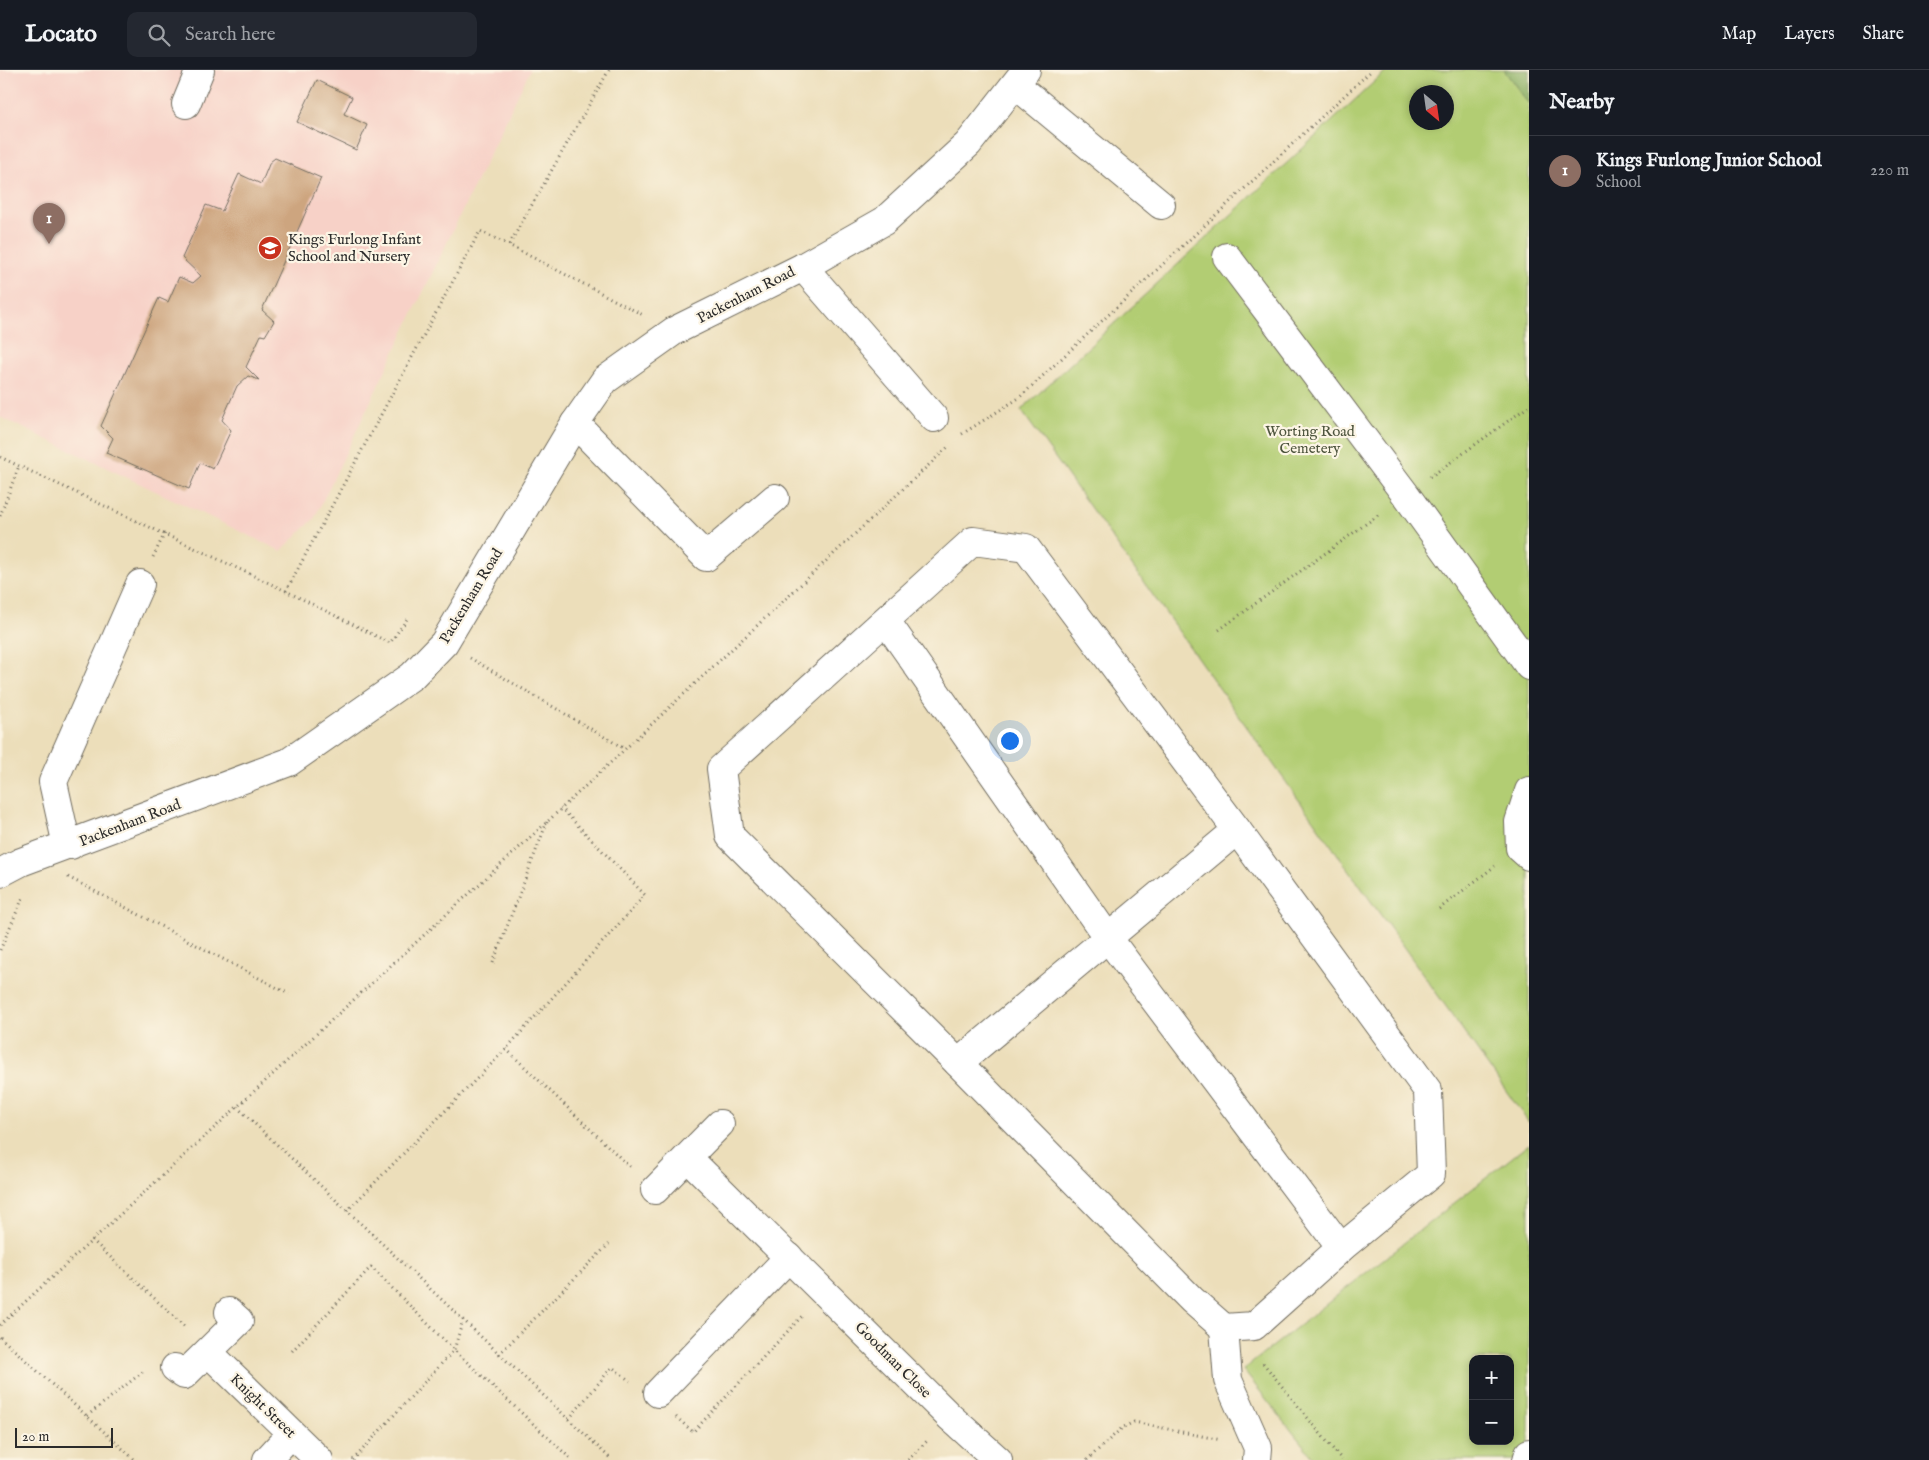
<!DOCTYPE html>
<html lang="en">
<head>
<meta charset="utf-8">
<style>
  body { margin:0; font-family:"IM FELL English",serif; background:#242831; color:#f1f3f6 }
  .controls { position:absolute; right:15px; bottom:15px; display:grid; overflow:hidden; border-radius:10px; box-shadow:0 2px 8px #0003 }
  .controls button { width:45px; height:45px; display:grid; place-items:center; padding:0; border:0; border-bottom:1px solid #363941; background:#171b24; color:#f1f3f6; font:25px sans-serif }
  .compass { position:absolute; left:1409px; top:15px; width:45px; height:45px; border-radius:50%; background:#171b24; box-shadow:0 2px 8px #0003; rotate:151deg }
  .scale { position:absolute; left:15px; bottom:12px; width:98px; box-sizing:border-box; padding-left:5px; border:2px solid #2b2b2b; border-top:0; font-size:14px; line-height:18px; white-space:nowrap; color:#2b2b2b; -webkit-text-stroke:4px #fcf5e5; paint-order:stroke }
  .you { position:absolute; left:1009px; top:670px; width:18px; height:18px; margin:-12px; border:4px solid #fff; border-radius:50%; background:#1a73e8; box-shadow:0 0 0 8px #1a73e833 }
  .badge { display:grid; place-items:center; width:32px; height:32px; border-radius:50%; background:#ea580c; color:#fff; font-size:16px; font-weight:700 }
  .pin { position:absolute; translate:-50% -41px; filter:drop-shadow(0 1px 2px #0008) }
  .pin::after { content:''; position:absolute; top:26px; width:18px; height:15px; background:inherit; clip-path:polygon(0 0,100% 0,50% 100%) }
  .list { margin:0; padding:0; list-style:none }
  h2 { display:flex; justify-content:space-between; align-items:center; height:65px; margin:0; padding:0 20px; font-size:21px }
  h2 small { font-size:16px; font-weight:400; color:#9ea1a6 }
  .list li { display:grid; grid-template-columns:32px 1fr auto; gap:15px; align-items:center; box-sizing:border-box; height:70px; padding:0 20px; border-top:1px solid #363941 }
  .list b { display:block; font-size:19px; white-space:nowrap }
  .list p { margin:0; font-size:16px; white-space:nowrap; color:#9ea1a6 }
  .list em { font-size:16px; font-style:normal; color:#9ea1a6 }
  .icon { flex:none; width:28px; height:28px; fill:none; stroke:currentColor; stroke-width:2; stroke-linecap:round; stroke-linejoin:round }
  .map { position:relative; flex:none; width:1529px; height:1390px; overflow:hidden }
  header { display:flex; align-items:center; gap:30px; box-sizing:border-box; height:70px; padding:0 25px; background:#171b24; border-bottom:1px solid #363941 }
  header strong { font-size:24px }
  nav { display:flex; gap:28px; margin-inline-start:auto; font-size:18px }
  .search { width:350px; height:45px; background:#242831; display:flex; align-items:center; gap:12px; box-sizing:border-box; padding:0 18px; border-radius:10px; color:#9ea1a6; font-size:19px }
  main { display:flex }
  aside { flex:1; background:#171b24 }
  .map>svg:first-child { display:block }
  .built { fill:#f7d1c7 }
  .green { fill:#b2cd73; stroke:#6e7c4f; fill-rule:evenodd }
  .forest { fill:#8db065; stroke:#5c6e48 }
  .building { fill:#cda57f }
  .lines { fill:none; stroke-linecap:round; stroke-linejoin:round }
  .minor-casing { stroke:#6f6a5d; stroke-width:30 }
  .path { stroke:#6f6a5d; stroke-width:3; stroke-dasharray:1 4; stroke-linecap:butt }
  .minor { stroke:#fff; stroke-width:28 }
  .labels { text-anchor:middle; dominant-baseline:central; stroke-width:4.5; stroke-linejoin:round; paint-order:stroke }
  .poi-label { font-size:15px; fill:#2b2b2b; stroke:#fcf5e5; text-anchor:start }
  .street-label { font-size:15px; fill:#2b2b2b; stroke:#fcf5e5 }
  .park-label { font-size:15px; fill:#4d543d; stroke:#fcf5e5 }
</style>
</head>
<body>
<header>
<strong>Locato</strong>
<div class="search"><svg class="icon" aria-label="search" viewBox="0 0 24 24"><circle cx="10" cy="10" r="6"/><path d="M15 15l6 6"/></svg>Search here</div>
<nav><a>Map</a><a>Layers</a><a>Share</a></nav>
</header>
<main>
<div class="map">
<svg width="1529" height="1390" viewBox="0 0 1529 1390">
  <rect width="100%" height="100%" fill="#fcf5e5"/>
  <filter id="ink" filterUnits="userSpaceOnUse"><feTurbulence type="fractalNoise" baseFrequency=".02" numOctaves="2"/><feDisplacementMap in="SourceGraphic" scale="10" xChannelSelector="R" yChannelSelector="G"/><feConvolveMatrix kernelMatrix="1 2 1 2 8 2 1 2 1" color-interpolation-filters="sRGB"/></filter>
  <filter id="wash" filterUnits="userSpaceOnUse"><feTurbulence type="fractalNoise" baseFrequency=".0096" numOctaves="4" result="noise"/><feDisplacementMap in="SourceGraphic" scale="20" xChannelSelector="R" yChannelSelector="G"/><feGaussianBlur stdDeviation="1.12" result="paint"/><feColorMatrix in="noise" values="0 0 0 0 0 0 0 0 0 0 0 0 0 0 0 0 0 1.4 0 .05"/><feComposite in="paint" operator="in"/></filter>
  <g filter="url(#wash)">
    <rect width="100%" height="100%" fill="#ecdeba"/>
    <!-- built -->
    <polygon class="built" points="0,0 530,0 314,449 281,481 0,347"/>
    <!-- green -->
    <g class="green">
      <path d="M1387,0h117l25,34v1019l-508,-713zM1416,22h30v30h-30z"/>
      <path d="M1529,1074v316h-214l-72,-90zM1473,1289h37v82h-37z"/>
    </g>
    <!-- forest -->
    <polygon class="forest" points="1504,0 1529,0 1529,34"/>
    <g id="blocks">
      <!-- building -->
      <g class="building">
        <polygon points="317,10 352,27 344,44 367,55 356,80 297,52"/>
        <polygon points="275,88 321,108 262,240 274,251 265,266 261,265 246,297 259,310 248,306 237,316 222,350 231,360 213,399 200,393 189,419 106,383 113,368 101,356 159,228 168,232 179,207 193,213 201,206 182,188 206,135 222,141 239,104 261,114 270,92"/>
      </g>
    </g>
  </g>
  <g filter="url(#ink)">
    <use href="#blocks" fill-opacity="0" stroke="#6f6a5d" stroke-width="1"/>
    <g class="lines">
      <!-- minor casing -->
      <g class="minor-casing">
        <g id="minor">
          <polyline points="1016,15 1161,135"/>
          <polyline points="186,34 200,0"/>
          <polyline points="1227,187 1406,425 1529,596"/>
          <polyline points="803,197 934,348"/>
          <polyline points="575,353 706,487 775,428"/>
          <polygon points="973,471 1026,478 1237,760 1428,1021 1431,1104 1341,1178 1254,1256 1224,1258 1192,1230 958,993 730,766 721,699"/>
          <polyline points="886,551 1108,868 1341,1178"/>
          <polyline points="1529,721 1519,752 1520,778 1529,786"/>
          <polyline points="71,775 64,762 53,712 140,514"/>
          <polyline points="0,803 21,792 289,692 412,606 444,573 575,353 605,310 674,261 803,197 884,151 968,74 1026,0"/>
          <polyline points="958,993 1237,760"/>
          <polyline points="688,1088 950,1347 998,1390"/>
          <polyline points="655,1120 720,1054"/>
          <polyline points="1224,1258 1228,1310 1258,1378 1257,1390"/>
          <polyline points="208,1282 319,1390"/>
          <polyline points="175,1298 184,1305 239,1251 229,1242"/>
          <polyline points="658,1323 789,1187"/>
          <polyline points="267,1390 291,1364"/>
          <polyline points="1527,1390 1529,1383"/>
        </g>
      </g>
      <!-- path -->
      <g class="path">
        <polyline points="609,0 509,175 643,245"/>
        <polyline points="962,364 1019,328 1372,0"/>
        <polyline points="0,387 286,521 390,573 407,549"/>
        <polyline points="1430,407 1529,336"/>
        <polyline points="0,446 19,396"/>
        <polyline points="153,487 165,463"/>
        <polyline points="286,521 480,161 509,175"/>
        <polyline points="1219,560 1381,443"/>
        <polyline points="470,588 625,679"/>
        <polyline points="68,807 289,924"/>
        <polyline points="1439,839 1495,796"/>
        <polyline points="0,880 24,825"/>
        <polyline points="493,893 547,752"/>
        <polyline points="506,979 632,1099"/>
        <polyline points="237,1037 612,1390"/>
        <polyline points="347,1141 506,979 645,825 561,738"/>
        <polyline points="92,1170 185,1257"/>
        <polyline points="0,1255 547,752 948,377"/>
        <polyline points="0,1267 135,1390"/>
        <polyline points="292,1281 371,1197 454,1280 572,1390"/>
        <polyline points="499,1284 609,1174"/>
        <polyline points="1263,1293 1342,1390"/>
        <polyline points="87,1346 145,1300"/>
        <polyline points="676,1347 693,1362 803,1245"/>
        <polyline points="569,1349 612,1297 630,1311"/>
        <polyline points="353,1390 454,1280 463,1250"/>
        <polyline points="908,1390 929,1369"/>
        <polyline points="1087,1390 1122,1358 1134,1352 1221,1370"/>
      </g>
      <!-- minor -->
      <use href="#minor" class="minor"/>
    </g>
  </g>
  <!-- icons -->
  <defs>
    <g id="school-disc" transform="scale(1.25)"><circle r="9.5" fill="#c8321e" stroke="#fcf5e5"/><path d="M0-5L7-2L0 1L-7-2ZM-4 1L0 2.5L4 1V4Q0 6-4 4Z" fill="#fff"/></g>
  </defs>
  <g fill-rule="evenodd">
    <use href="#school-disc" x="270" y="178"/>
  </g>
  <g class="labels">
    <!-- poi labels -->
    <g class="poi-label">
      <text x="288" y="169">Kings Furlong Infant<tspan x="288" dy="17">School and Nursery</tspan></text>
    </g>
    <!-- street labels -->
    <g class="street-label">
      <text transform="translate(746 225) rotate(-27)">Packenham Road</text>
      <text transform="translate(471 526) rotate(-59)">Packenham Road</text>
      <text transform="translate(130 753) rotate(-21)">Packenham Road</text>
      <text transform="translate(893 1290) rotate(45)">Goodman Close</text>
      <text transform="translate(263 1336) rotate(44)">Knight Street</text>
    </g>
    <!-- park labels -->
    <g class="park-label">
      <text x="1310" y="361">Worting Road<tspan x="1310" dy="17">Cemetery</tspan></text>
    </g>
  </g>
</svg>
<div class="controls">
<button>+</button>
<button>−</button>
</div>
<svg class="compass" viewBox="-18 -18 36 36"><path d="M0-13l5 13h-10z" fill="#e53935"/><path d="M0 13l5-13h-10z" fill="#9ea1a6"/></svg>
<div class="scale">20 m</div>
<div class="you"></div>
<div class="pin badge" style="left:49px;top:174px;background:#8d6e63">1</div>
</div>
<aside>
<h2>Nearby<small></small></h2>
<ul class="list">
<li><span class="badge" style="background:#8d6e63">1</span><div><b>Kings Furlong Junior School</b><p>School</p></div><em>220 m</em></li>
</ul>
</aside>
</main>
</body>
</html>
